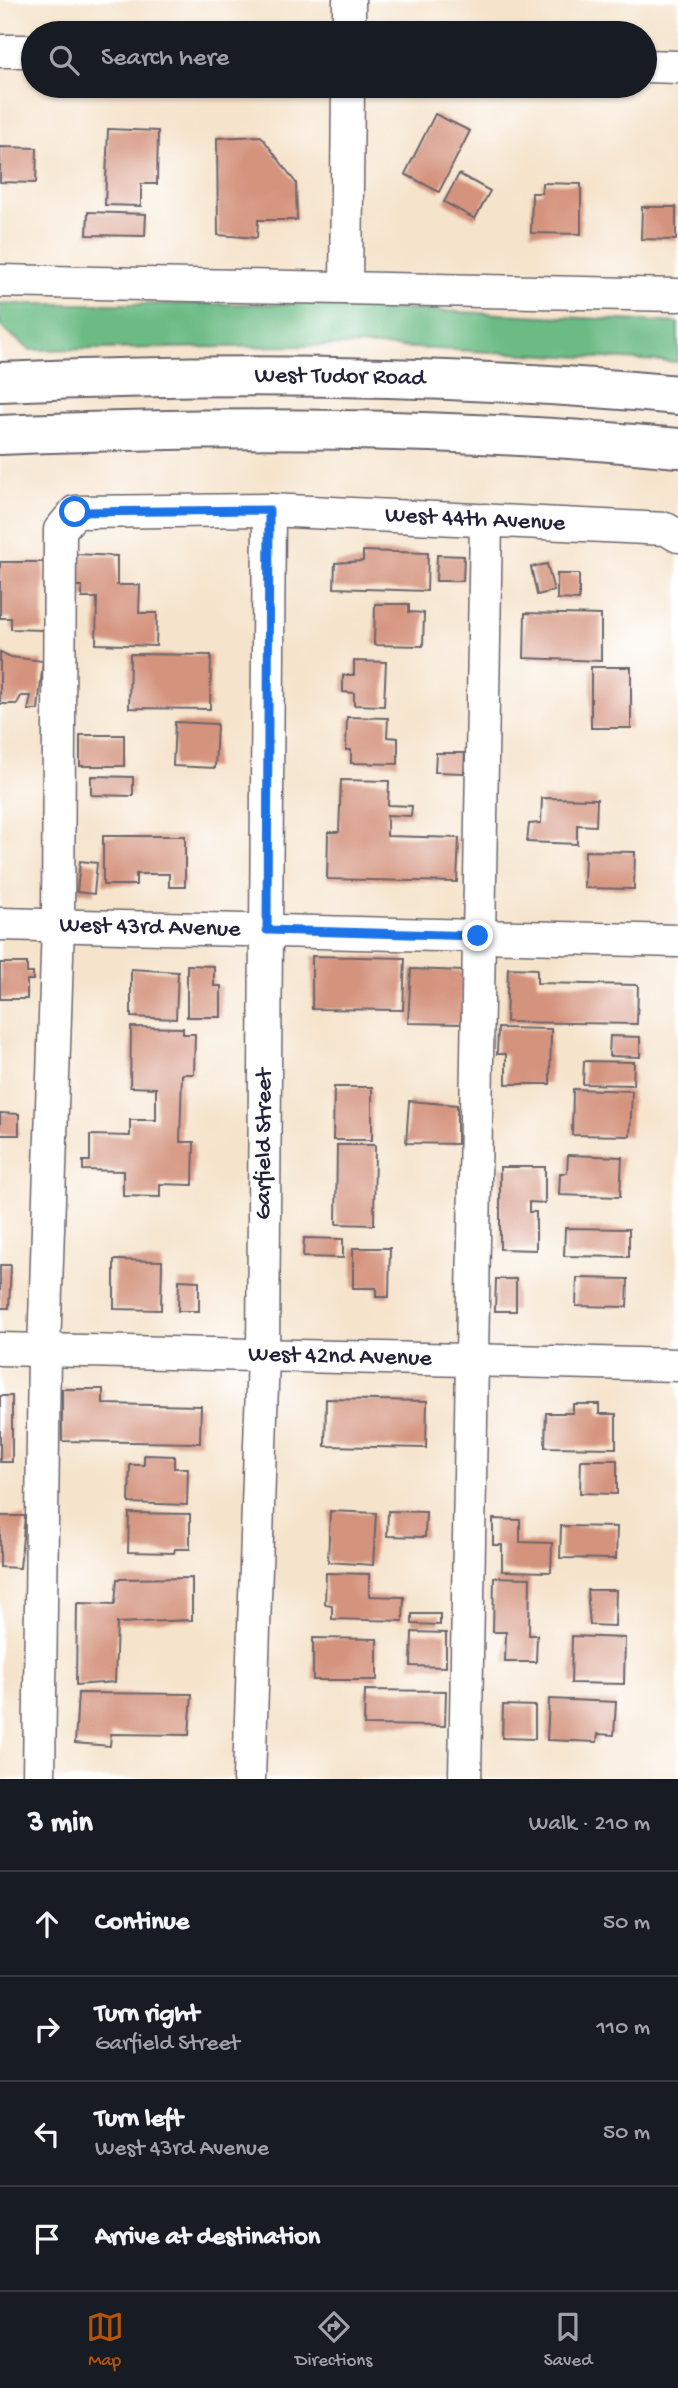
<!DOCTYPE html>
<html lang="en">
<head>
<meta charset="utf-8">
<style>
  body { margin:0; font-family:"Gochi Hand",sans-serif; background:#20242c; color:#f1f3f6 }
  .stop { position:absolute; width:21px; height:21px; margin:-16px; border:5px solid #1a73e8; border-radius:50%; background:#fff }
  .stop.end { background:#1a73e8; border-color:#fff; box-shadow:0 2px 7px #0008 }
  .list { margin:0; padding:0; list-style:none }
  h2 { display:flex; justify-content:space-between; align-items:center; height:91px; margin:0; padding:0 28px; font-size:30px }
  h2 small { font-size:23px; font-weight:400; color:#9ea1a6 }
  .list li { display:grid; grid-template-columns:46px 1fr auto; gap:21px; align-items:center; box-sizing:border-box; height:105px; padding:0 28px; border-top:2px solid #363941 }
  .list b { display:block; font-size:26px; white-space:nowrap }
  .list p { margin:0; font-size:23px; white-space:nowrap; color:#9ea1a6 }
  .list em { font-size:23px; font-style:normal; color:#9ea1a6 }
  .icon { flex:none; width:38px; height:38px; fill:none; stroke:currentColor; stroke-width:2; stroke-linecap:round; stroke-linejoin:round }
  .map { position:relative; flex:none; width:678px; height:1779px; overflow:hidden }
  .search { position:absolute; background:#171b24; box-shadow:0 2px 5px #0004; left:21px; right:21px; top:21px; height:77px; display:flex; align-items:center; gap:18px; box-sizing:border-box; padding:0 24px; border-radius:38px; color:#9ea1a6; font-size:26px }
  .sheet { height:511px; background:#171b24 }
  nav { display:flex; justify-content:space-around; align-items:center; box-sizing:border-box; height:98px; border-top:2px solid #363941; background:#171b24; font-size:19px; color:#9ea1a6 }
  nav a { display:grid; justify-items:center; gap:4px }
  nav .on { color:#b45309 }
  .map>svg:first-child { display:block }
  .forest { fill:#6cbb85; stroke:#476e60; stroke-width:2 }
  .building { fill:#d4937d }
  .lines { fill:none; stroke-linecap:round; stroke-linejoin:round }
  .minor-casing { stroke:#6c666d; stroke-width:35 }
  .major-casing { stroke:#6c666d; stroke-width:42 }
  .minor { stroke:#fff; stroke-width:32 }
  .major { stroke:#fff; stroke-width:38 }
  .route { stroke:#1a73e8; stroke-width:9 }
  .labels { text-anchor:middle; dominant-baseline:central; stroke-width:5; stroke-linejoin:round; paint-order:stroke }
  .street-label { font-size:24px; fill:#22223b; stroke:#fff }
</style>
</head>
<body>
<div class="map">
<svg width="678" height="1779" viewBox="0 0 678 1779">
  <rect width="100%" height="100%" fill="#fff"/>
  <filter id="ink" filterUnits="userSpaceOnUse"><feTurbulence type="fractalNoise" baseFrequency=".0143" numOctaves="2"/><feDisplacementMap in="SourceGraphic" scale="14" xChannelSelector="R" yChannelSelector="G"/><feConvolveMatrix kernelMatrix="1 2 1 2 8 2 1 2 1" color-interpolation-filters="sRGB"/></filter>
  <filter id="wash" filterUnits="userSpaceOnUse"><feTurbulence type="fractalNoise" baseFrequency=".00686" numOctaves="4" result="noise"/><feDisplacementMap in="SourceGraphic" scale="28" xChannelSelector="R" yChannelSelector="G"/><feGaussianBlur stdDeviation="1.57" result="paint"/><feColorMatrix in="noise" values="0 0 0 0 0 0 0 0 0 0 0 0 0 0 0 0 0 1.4 0 .05"/><feComposite in="paint" operator="in"/></filter>
  <g filter="url(#wash)">
    <rect width="100%" height="100%" fill="#f5e3cb"/>
    <!-- forest -->
    <polygon class="forest" points="0,304 306,304 678,323 678,362 359,345 30,350 0,326"/>
    <g id="blocks">
      <!-- building -->
      <g class="building">
        <polygon points="435,114 470,131 439,192 405,174"/>
        <polygon points="108,129 158,131 157,184 141,184 141,206 105,205"/>
        <polygon points="261,136 296,183 297,220 258,220 257,238 218,235 217,138"/>
        <polygon points="0,147 37,148 36,183 0,182"/>
        <polygon points="459,174 490,191 475,219 444,202"/>
        <polygon points="542,183 581,184 581,234 531,233 532,193 542,193"/>
        <polygon points="642,207 676,207 676,240 641,239"/>
        <polygon points="88,212 146,214 145,236 87,235"/>
        <polygon points="363,551 428,553 427,591 334,588 335,563 363,561"/>
        <polygon points="75,554 117,556 117,585 140,585 139,613 157,613 156,646 96,644 97,598 82,598 82,586 75,586"/>
        <polygon points="437,555 464,556 463,581 436,581"/>
        <polygon points="0,562 44,562 43,630 11,629 11,618 0,618"/>
        <polygon points="547,564 554,591 537,595 531,567"/>
        <polygon points="557,574 579,574 579,600 557,599"/>
        <polygon points="375,604 409,604 409,612 424,613 423,646 374,645"/>
        <polygon points="525,613 601,615 601,661 524,658"/>
        <polygon points="0,652 11,657 43,661 38,710 28,710 31,696 21,696 17,704 0,704"/>
        <polygon points="130,654 211,655 210,709 129,708"/>
        <polygon points="354,661 386,662 384,706 354,705 354,693 343,692 343,675 354,675"/>
        <rect x="591" y="667" width="40" height="61"/>
        <polygon points="347,717 388,718 387,737 398,738 398,764 351,763 351,750 346,750"/>
        <polygon points="175,722 217,724 215,768 173,766"/>
        <rect x="80" y="735" width="44" height="31"/>
        <polygon points="436,753 465,753 464,773 435,772"/>
        <polygon points="91,776 133,777 133,796 91,795"/>
        <polygon points="341,780 389,781 388,805 412,806 411,816 387,815 387,836 459,838 457,882 327,879 328,832 339,832"/>
        <polygon points="542,798 597,799 596,826 577,825 577,844 527,842 529,824 541,823"/>
        <polygon points="103,836 185,836 185,887 169,887 169,874 136,874 136,885 103,885"/>
        <polygon points="585,851 635,852 634,889 584,888"/>
        <polygon points="80,861 97,863 94,894 77,892"/>
        <polygon points="312,956 405,958 403,1010 312,1009"/>
        <polygon points="0,963 27,963 27,973 33,973 33,980 27,980 27,999 0,999"/>
        <polygon points="187,965 214,966 214,986 221,986 221,1017 187,1017"/>
        <polygon points="508,968 537,969 537,983 638,985 637,1024 506,1022"/>
        <polygon points="131,969 178,972 176,1019 131,1017"/>
        <polygon points="411,969 463,971 462,1024 408,1023"/>
        <polygon points="131,1027 183,1028 183,1034 195,1034 194,1074 182,1074 180,1142 194,1142 193,1185 160,1184 160,1197 123,1196 123,1171 83,1170 83,1161 90,1161 90,1135 130,1136 130,1120 156,1120 156,1088 130,1087"/>
        <polygon points="498,1028 551,1029 550,1084 506,1084 506,1054 497,1054"/>
        <polygon points="610,1036 640,1037 640,1057 609,1056"/>
        <polygon points="584,1061 634,1062 633,1085 583,1084"/>
        <polygon points="334,1087 372,1087 372,1140 333,1140"/>
        <polygon points="573,1089 632,1091 630,1136 572,1135"/>
        <polygon points="409,1101 457,1105 457,1144 406,1143"/>
        <polygon points="0,1113 19,1114 19,1135 0,1135"/>
        <polygon points="337,1145 375,1145 374,1225 336,1224"/>
        <polygon points="568,1155 622,1157 620,1197 559,1195 560,1173 567,1173"/>
        <polygon points="500,1167 545,1167 545,1203 529,1202 529,1212 536,1212 536,1250 500,1249"/>
        <polygon points="565,1228 629,1229 629,1257 564,1256"/>
        <polygon points="304,1238 343,1239 343,1258 303,1257"/>
        <polygon points="353,1248 390,1248 389,1297 376,1297 376,1288 353,1288"/>
        <polygon points="114,1260 162,1261 161,1310 114,1309"/>
        <polygon points="0,1265 11,1265 9,1308 0,1308"/>
        <polygon points="577,1278 628,1279 627,1307 576,1306"/>
        <polygon points="496,1279 516,1279 516,1311 495,1311"/>
        <polygon points="179,1280 199,1281 199,1311 178,1311"/>
        <polygon points="62,1389 103,1389 103,1404 201,1406 200,1443 62,1441"/>
        <rect x="0" y="1396" width="12" height="66"/>
        <polygon points="326,1399 427,1401 426,1448 325,1446"/>
        <polygon points="573,1404 599,1404 599,1414 616,1414 616,1448 545,1447 546,1413 573,1413"/>
        <polygon points="144,1455 174,1456 174,1468 188,1468 187,1505 129,1503 130,1465 144,1465"/>
        <polygon points="581,1460 617,1460 617,1494 580,1493"/>
        <polygon points="330,1511 376,1513 373,1565 328,1562"/>
        <polygon points="388,1511 426,1512 425,1537 387,1536"/>
        <polygon points="129,1513 190,1514 190,1549 175,1549 174,1553 128,1552"/>
        <polygon points="0,1516 25,1516 20,1568 0,1567"/>
        <polygon points="493,1519 520,1520 520,1542 552,1543 551,1572 502,1571 502,1545 493,1545"/>
        <polygon points="561,1526 617,1527 616,1559 560,1558"/>
        <polygon points="326,1573 369,1574 369,1596 404,1597 403,1621 332,1619 332,1605 325,1604"/>
        <polygon points="494,1577 530,1578 529,1635 537,1635 536,1662 505,1662 506,1632 493,1632"/>
        <polygon points="192,1578 192,1620 117,1623 115,1682 76,1685 77,1603 115,1604 117,1579"/>
        <polygon points="587,1590 616,1590 615,1626 590,1625"/>
        <polygon points="412,1614 440,1614 440,1625 412,1624"/>
        <polygon points="412,1632 446,1633 446,1667 411,1666"/>
        <polygon points="572,1636 625,1638 624,1684 571,1683"/>
        <polygon points="313,1638 377,1639 377,1680 313,1680"/>
        <polygon points="365,1690 446,1691 445,1726 364,1725"/>
        <polygon points="78,1693 192,1694 189,1735 111,1734 110,1746 75,1743"/>
        <polygon points="549,1699 616,1702 614,1735 598,1734 597,1742 547,1740"/>
        <polygon points="503,1705 535,1706 535,1739 502,1738"/>
      </g>
    </g>
  </g>
  <g filter="url(#ink)">
    <use href="#blocks" fill-opacity="0" stroke="#6c666d" stroke-width="2"/>
    <g class="lines">
      <!-- minor casing -->
      <g class="minor-casing">
        <g id="minor">
          <polyline points="349,33 349,0"/>
          <polyline points="0,51 33,51"/>
          <polyline points="645,66 678,67"/>
          <polyline points="0,281 678,295"/>
          <polyline points="346,288 348,86"/>
          <path id="s1" d="M0,924l678,17"/>
          <path id="s2" d="M0,1349l678,16"/>
          <path id="s3" d="M39,1779l5,-429 14,-425 2,-395 15,-18 194,-2 397,19 12,7"/>
          <path id="s4" d="M249,1779l14,-424 6,-845"/>
          <polyline points="465,1779 486,520"/>
        </g>
      </g>
      <!-- major casing -->
      <g class="major-casing">
        <g id="major">
          <path id="s5" d="M0,382c226,-10 452,-8 678,13"/>
          <path d="M0,435c226,-9 453,-9 678,13"/>
        </g>
      </g>
      <!-- minor -->
      <use href="#minor" class="minor"/>
      <!-- major -->
      <use href="#major" class="major"/>
    </g>
  </g>
  <g class="lines" filter="url(#ink)">
    <!-- route -->
    <polyline class="route" points="75,512 269,510 267,930 478,936"/>
  </g>
  <g class="labels">
    <!-- street labels -->
    <g class="street-label">
      <text stroke="none"><textPath href="#s5" startOffset="340">West Tudor Road</textPath></text>
      <text stroke="none"><textPath href="#s3" startOffset="1673">West 44th Avenue</textPath></text>
      <text stroke="none"><textPath href="#s1" startOffset="150">West 43rd Avenue</textPath></text>
      <text stroke="none"><textPath href="#s4" startOffset="635">Garfield Street</textPath></text>
      <text stroke="none"><textPath href="#s2" startOffset="340">West 42nd Avenue</textPath></text>
    </g>
  </g>
</svg>
<div class="stop" style="left:75px;top:512px"></div>
<div class="stop end" style="left:478px;top:936px"></div>
<div class="search"><svg class="icon" aria-label="search" viewBox="0 0 24 24"><circle cx="10" cy="10" r="6"/><path d="M15 15l6 6"/></svg>Search here</div>
</div>
<section class="sheet">
<h2>3 min<small>Walk · 210 m</small></h2>
<ul class="list">
<li><svg class="icon" aria-label="ahead" viewBox="0 0 24 24"><path d="M12 20V5M6 11l6-6 6 6"/></svg><div><b>Continue</b></div><em>50 m</em></li>
<li><svg class="icon" aria-label="right" viewBox="0 0 24 24"><path d="M7 20v-9h11M14 6l5 5-5 5"/></svg><div><b>Turn right</b><p>Garfield Street</p></div><em>110 m</em></li>
<li><svg class="icon" aria-label="left" viewBox="0 0 24 24"><path d="M17 20v-9H6M10 6l-5 5 5 5"/></svg><div><b>Turn left</b><p>West 43rd Avenue</p></div><em>50 m</em></li>
<li><svg class="icon" aria-label="arrive" viewBox="0 0 24 24"><path d="M6 21V4h12l-3 4 3 4H6"/></svg><div><b>Arrive at destination</b></div></li>
</ul>
</section>
<nav>
<a class="on"><svg class="icon" aria-label="map" viewBox="0 0 24 24"><path d="M3 6l6-2 6 2 6-2v14l-6 2-6-2-6 2zM9 4v14M15 6v14"/></svg>Map</a>
<a><svg class="icon" aria-label="directions" viewBox="0 0 24 24"><path d="M12 3l9 9-9 9-9-9zM9 14v-3h6M13 9l2 2-2 2"/></svg>Directions</a>
<a><svg class="icon" aria-label="saved" viewBox="0 0 24 24"><path d="M7 4h10v16l-5-4-5 4z"/></svg>Saved</a>
</nav>
</body>
</html>
